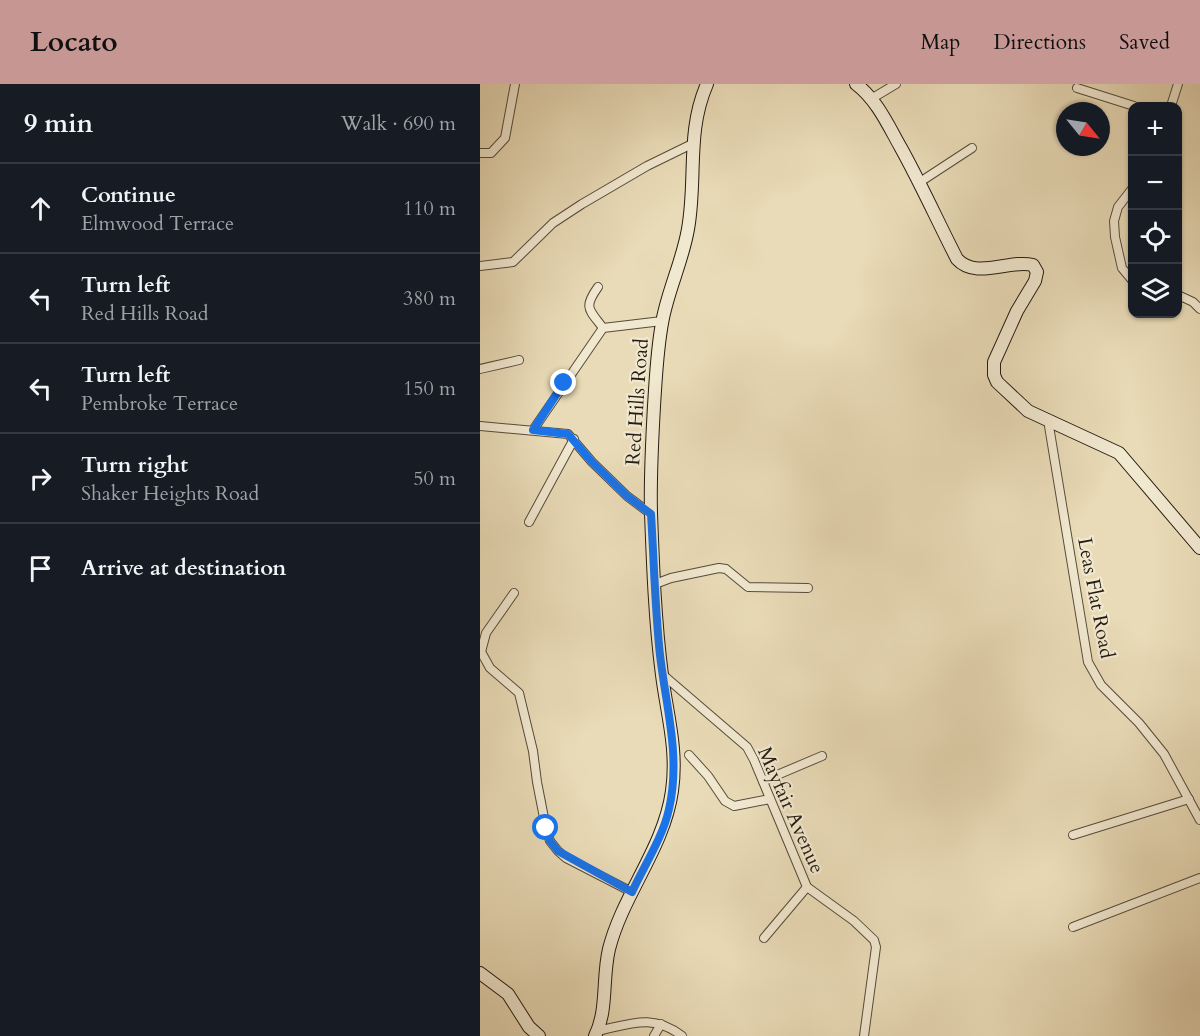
<!DOCTYPE html>
<html lang="en">
<head>
<meta charset="utf-8">
<style>
  body { margin:0; font-family:Cardo,serif; background:#242831; color:#f1f3f6 }
  .controls { position:absolute; right:18px; top:18px; display:grid; overflow:hidden; border-radius:12px; box-shadow:0 2px 4px #0004 }
  .controls button { width:54px; height:54px; display:grid; place-items:center; padding:0; border:0; border-bottom:2px solid #363941; background:#171b24; color:#f1f3f6; font:30px sans-serif }
  .compass { position:absolute; left:576px; top:18px; width:54px; height:54px; border-radius:50%; background:#171b24; box-shadow:0 2px 4px #0004; rotate:120deg }
  .stop { position:absolute; width:18px; height:18px; margin:-14px; border:4px solid #1a73e8; border-radius:50%; background:#fff }
  .stop.end { background:#1a73e8; border-color:#fff; box-shadow:0 2px 6px #0008 }
  .list { margin:0; padding:0; list-style:none }
  h2 { display:flex; justify-content:space-between; align-items:center; height:78px; margin:0; padding:0 24px; font-size:26px }
  h2 small { font-size:20px; font-weight:400; color:#9ea1a6 }
  .list li { display:grid; grid-template-columns:39px 1fr auto; gap:18px; align-items:center; box-sizing:border-box; height:90px; padding:0 24px; border-top:2px solid #363941 }
  .list b { display:block; font-size:22px; white-space:nowrap }
  .list p { margin:0; font-size:20px; white-space:nowrap; color:#9ea1a6 }
  .list em { font-size:20px; font-style:normal; color:#9ea1a6 }
  .icon { flex:none; width:33px; height:33px; fill:none; stroke:currentColor; stroke-width:2; stroke-linecap:round; stroke-linejoin:round }
  .map { position:relative; flex:none; width:720px; height:952px; overflow:hidden }
  header { display:flex; align-items:center; gap:36px; box-sizing:border-box; height:84px; padding:0 30px; background:#c59692; color:#111 }
  header strong { font-size:28px }
  nav { display:flex; gap:33px; margin-inline-start:auto; font-size:21px }
  main { display:flex }
  aside { flex:1; background:#171b24 }
  .map>svg:first-child { display:block }
  .lines { fill:none; stroke-linecap:round; stroke-linejoin:round }
  .street-casing { stroke:#554b3a; stroke-width:10 }
  .secondary-casing { stroke:#241b11; stroke-width:14 }
  .street { stroke:#f1e8d0; stroke-width:8 }
  .secondary { stroke:#f1e8d0; stroke-width:12 }
  .route { stroke:#1a73e8; stroke-width:8 }
  .labels { text-anchor:middle; dominant-baseline:central; stroke-width:4.5; stroke-linejoin:round; paint-order:stroke }
  .street-label { font-size:20px; fill:#241b11; stroke:#f1e8d0 }
</style>
</head>
<body>
<header>
<strong>Locato</strong>
<nav><a>Map</a><a>Directions</a><a>Saved</a></nav>
</header>
<main>
<aside>
<h2>9 min<small>Walk · 690 m</small></h2>
<ul class="list">
<li><svg class="icon" aria-label="ahead" viewBox="0 0 24 24"><path d="M12 20V5M6 11l6-6 6 6"/></svg><div><b>Continue</b><p>Elmwood Terrace</p></div><em>110 m</em></li>
<li><svg class="icon" aria-label="left" viewBox="0 0 24 24"><path d="M17 20v-9H6M10 6l-5 5 5 5"/></svg><div><b>Turn left</b><p>Red Hills Road</p></div><em>380 m</em></li>
<li><svg class="icon" aria-label="left" viewBox="0 0 24 24"><path d="M17 20v-9H6M10 6l-5 5 5 5"/></svg><div><b>Turn left</b><p>Pembroke Terrace</p></div><em>150 m</em></li>
<li><svg class="icon" aria-label="right" viewBox="0 0 24 24"><path d="M7 20v-9h11M14 6l5 5-5 5"/></svg><div><b>Turn right</b><p>Shaker Heights Road</p></div><em>50 m</em></li>
<li><svg class="icon" aria-label="arrive" viewBox="0 0 24 24"><path d="M6 21V4h12l-3 4 3 4H6"/></svg><div><b>Arrive at destination</b></div></li>
</ul>
</aside>
<div class="map">
<svg width="720" height="952" viewBox="0 0 720 952">
  <rect width="100%" height="100%" fill="#e9dbb7"/>
  <filter id="stains"><feTurbulence type="fractalNoise" baseFrequency=".00333" numOctaves="4"/><feColorMatrix values="0 0 0 0 .2 0 0 0 0 .09 0 0 0 0 .02 0 0 0 .5 -.17"/></filter>
  <radialGradient id="worn" r=".72"><stop offset=".6" stop-color="#630" stop-opacity="0"/><stop offset="1" stop-color="#630" stop-opacity=".3"/></radialGradient>
  <g class="lines">
    <!-- street casing -->
    <g class="street-casing">
      <g id="street">
        <polyline points="597,4 654,22"/>
        <polyline points="391,15 416,0"/>
        <polyline points="691,22 698,0"/>
        <polyline points="0,69 11,69 25,54 35,0"/>
        <polyline points="440,98 492,64"/>
        <polyline points="652,105 638,123 634,137 635,153 642,184 652,196"/>
        <polyline points="0,182 33,178 73,139 102,120 167,82 212,60"/>
        <path d="M118,203c-15,21 -9,22 5,41"/>
        <polyline points="698,211 713,218 720,225"/>
        <polyline points="0,285 39,276"/>
        <polyline points="568,336 608,578 621,601 659,639 684,670 720,736"/>
        <polyline points="0,342 88,350 112,378 147,412 171,430"/>
        <polyline points="53,346 123,244 182,237"/>
        <polyline points="49,438 94,355"/>
        <polyline points="175,500 191,494 239,484 246,485 268,503 328,504"/>
        <polyline points="0,566 10,584 39,609 53,667 57,698 66,744 70,757 78,767 86,774 152,808"/>
        <polyline points="1,568 6,549 34,509"/>
        <polyline points="182,590 267,663 274,676 327,803 374,837 394,856 396,863 384,952"/>
        <polyline points="209,671 228,692 245,717 254,722 290,715"/>
        <polyline points="283,697 342,672"/>
        <polyline points="593,751 709,715"/>
        <polyline points="593,843 720,794"/>
        <polyline points="284,854 327,803"/>
        <path d="M118,947c32,-7 55,-18 84,5"/>
        <polyline points="174,952 181,940"/>
      </g>
    </g>
    <!-- secondary casing -->
    <g class="secondary-casing">
      <g id="secondary">
        <path d="M376,0c21,16 32,41 45,64 20,36 37,74 56,111 19,21 52,0 76,6l4,7 -2,9 -18,30 -23,51v13l3,7 31,29 91,42 81,95"/>
        <polyline points="0,889 28,910 49,943 59,952"/>
        <path d="M115,952c13,-26 7,-58 14,-87 14,-55 55,-101 63,-158 6,-42 -5,-76 -10,-116 -7,-54 -9,-108 -11,-162 -1,-36 1,-71 3,-107 2,-30 3,-59 9,-88 6,-30 20,-59 25,-89 9,-50 -2,-97 19,-145"/>
      </g>
    </g>
    <!-- street -->
    <use href="#street" class="street"/>
    <!-- secondary -->
    <use href="#secondary" class="secondary"/>
  </g>
  <g class="lines">
    <!-- route -->
    <path class="route" d="M66,744l4,13 8,10 74,41c12,-26 31,-55 37,-83 12,-52 -3,-102 -9,-154 -5,-46 -6,-94 -9,-141l-24,-18 -35,-34 -24,-28 -35,-4 31,-47"/>
  </g>
  <g class="labels">
    <!-- street labels -->
    <g class="street-label">
      <text transform="translate(157 318) rotate(-86)">Red Hills Road</text>
      <text transform="translate(616 514) rotate(79)">Leas Flat Road</text>
      <text transform="translate(311 726) rotate(66)">Mayfair Avenue</text>
    </g>
  </g>
  <rect width="100%" height="100%" filter="url(#stains)"/>
  <rect width="100%" height="100%" fill="url(#worn)"/>
</svg>
<div class="controls">
<button>+</button>
<button>−</button>
<button><svg class="icon" aria-label="locate" viewBox="0 0 24 24"><circle cx="12" cy="12" r="6"/><path d="M12 2v4M12 18v4M2 12h4M18 12h4"/></svg></button>
<button><svg class="icon" aria-label="layers" viewBox="0 0 24 24"><path d="M12 4l9 5-9 5-9-5zM3 14l9 5 9-5"/></svg></button>
</div>
<svg class="compass" viewBox="-18 -18 36 36"><path d="M0-13l5 13h-10z" fill="#e53935"/><path d="M0 13l5-13h-10z" fill="#9ea1a6"/></svg>
<div class="stop" style="left:66px;top:744px"></div>
<div class="stop end" style="left:84px;top:299px"></div>
</div>
</main>
</body>
</html>
